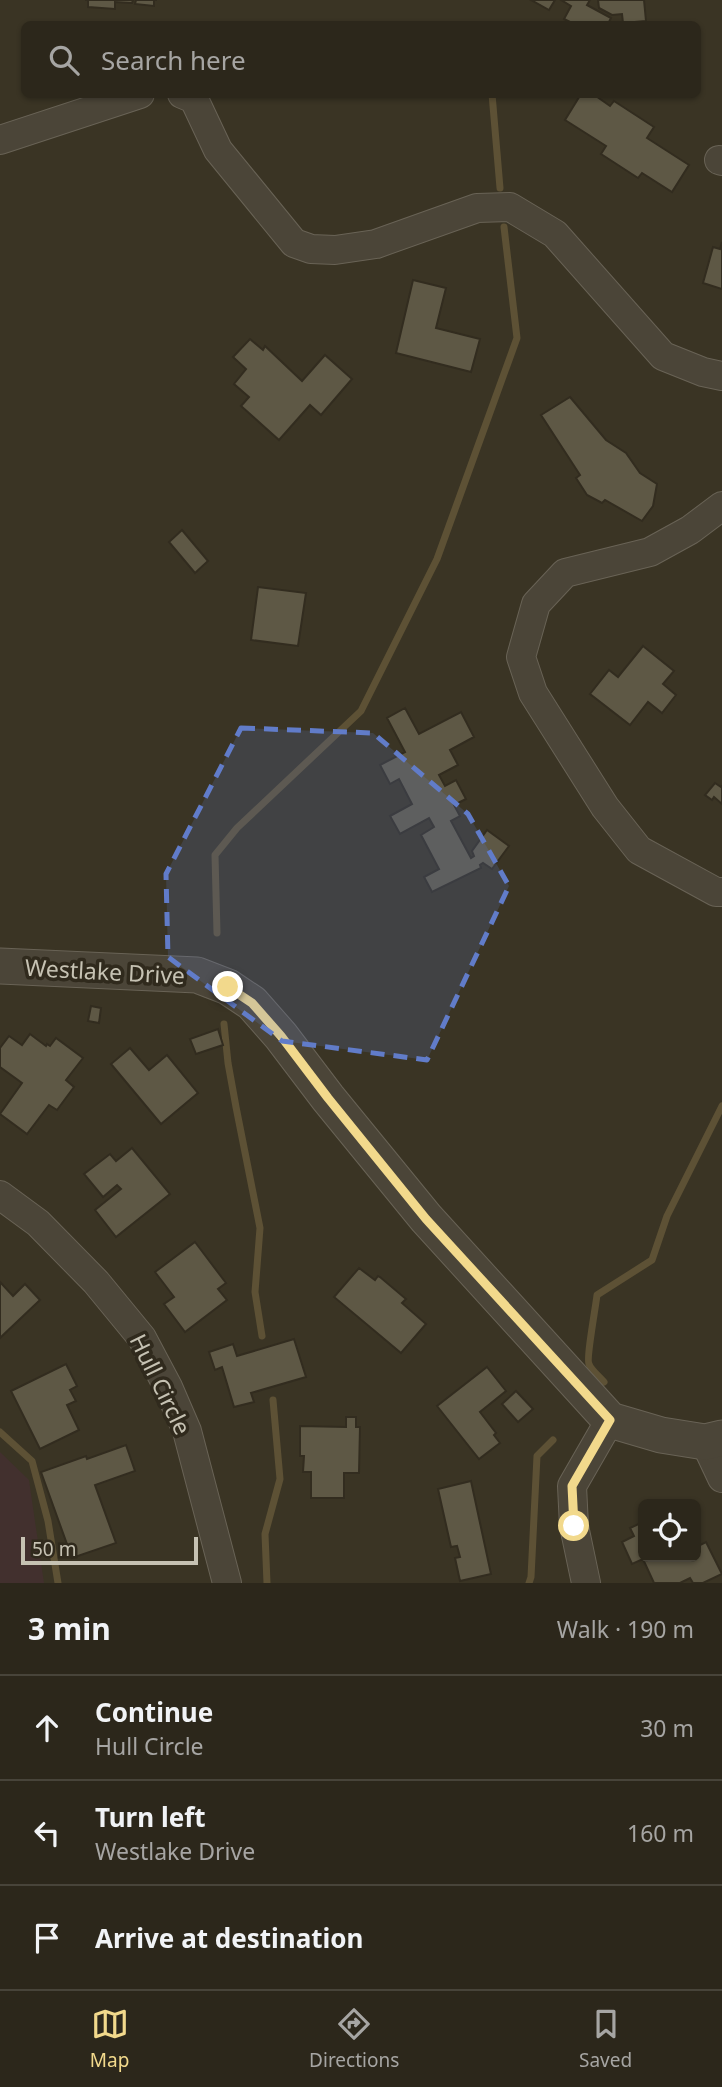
<!DOCTYPE html>
<html lang="en">
<head>
<meta charset="utf-8">
<style>
  body { margin:0; font-family:"Noto Sans",sans-serif; background:#342f24; color:#f1f3f6 }
  .controls { position:absolute; right:21px; bottom:21px; display:grid; overflow:hidden; border-radius:10px; box-shadow:0 2px 5px #0004 }
  .controls button { width:63px; height:63px; display:grid; place-items:center; padding:0; border:0; border-bottom:2px solid #48443a; background:#2c271b; color:#f1f3f6; font:35px sans-serif }
  .scale { position:absolute; left:21px; bottom:18px; width:177px; box-sizing:border-box; padding-left:7px; border:4px solid #c6c2b3; border-top:0; font-size:19px; line-height:24px; white-space:nowrap; color:#c6c2b3; -webkit-text-stroke:5px #302a1d; paint-order:stroke }
  .stop { position:absolute; width:21px; height:21px; margin:-16px; border:5px solid #f2d98c; border-radius:50%; background:#fff }
  .stop.end { background:#f2d98c; border-color:#fff; box-shadow:0 2px 7px #0008 }
  .list { margin:0; padding:0; list-style:none }
  h2 { display:flex; justify-content:space-between; align-items:center; height:91px; margin:0; padding:0 28px; font-size:30px }
  h2 small { font-size:23px; font-weight:400; color:#a6a5a3 }
  .list li { display:grid; grid-template-columns:46px 1fr auto; gap:21px; align-items:center; box-sizing:border-box; height:105px; padding:0 28px; border-top:2px solid #48443a }
  .list b { display:block; font-size:26px; white-space:nowrap }
  .list p { margin:0; font-size:23px; white-space:nowrap; color:#a6a5a3 }
  .list em { font-size:23px; font-style:normal; color:#a6a5a3 }
  .icon { flex:none; width:38px; height:38px; fill:none; stroke:currentColor; stroke-width:2; stroke-linecap:round; stroke-linejoin:round }
  .map { position:relative; flex:none; width:722px; height:1583px; overflow:hidden }
  .search { position:absolute; background:#2c271b; box-shadow:0 2px 5px #0004; left:21px; right:21px; top:21px; height:77px; display:flex; align-items:center; gap:18px; box-sizing:border-box; padding:0 24px; border-radius:10px; color:#a6a5a3; font-size:26px }
  .sheet { height:406px; background:#2c271b }
  nav { display:flex; justify-content:space-around; align-items:center; box-sizing:border-box; height:98px; border-top:2px solid #48443a; background:#2c271b; font-size:19px; color:#a6a5a3 }
  nav a { display:grid; justify-items:center; gap:4px }
  nav .on { color:#f2d98c }
  .map>svg:first-child { display:block }
  .green { fill:#42302e }
  .lines { fill:none; stroke-linecap:round; stroke-linejoin:round }
  .stream { stroke:#5d5135; stroke-width:7 }
  .building { fill:#5e5845; stroke:#322c1f; stroke-width:2 }
  .minor-casing { stroke:#696356; stroke-width:30 }
  .tertiary-casing { stroke:#696356; stroke-width:37 }
  .minor { stroke:#4b4538; stroke-width:28 }
  .tertiary { stroke:#4b4538; stroke-width:35 }
  .route { stroke:#f2d98c; stroke-width:9 }
  .marked { fill:#617cc9; fill-opacity:0.2; stroke:#617cc9; stroke-width:5; stroke-dasharray:14 9; stroke-linejoin:round }
  .labels { text-anchor:middle; dominant-baseline:central; stroke-width:7; stroke-linejoin:round; paint-order:stroke }
  .street-label { font-size:23px; fill:#c6c2b3; stroke:#302a1d }
</style>
</head>
<body>
<div class="map">
<svg width="722" height="1583" viewBox="0 0 722 1583">
  <rect width="100%" height="100%" fill="#3a3424"/>
  <!-- green -->
  <polygon class="green" points="0,1452 29,1480 44,1583 0,1583"/>
  <g class="lines">
    <!-- stream -->
    <g class="stream">
      <polyline points="492,94 500,188"/>
      <polyline points="217,933 215,855 237,828 361,711 437,559 517,338 504,227"/>
      <polyline points="224,1024 228,1063 236,1107 260,1228 255,1292 262,1336"/>
      <path d="M604,1382c-4,-5 -13,-12 -15,-18 -3,-5 7,-59 8,-69l55,-35 15,-44 55,-110"/>
      <polyline points="0,1432 32,1461 48,1521 58,1583"/>
      <polyline points="267,1583 265,1534 280,1479 273,1400"/>
      <polyline points="529,1583 531,1577 537,1456 553,1440"/>
    </g>
  </g>
  <!-- building -->
  <g class="building">
    <polygon points="85,0 133,0 132,3 115,2 115,9 88,7 88,0"/>
    <polygon points="136,0 157,0 154,0 154,6 135,4"/>
    <polygon points="531,0 555,0 549,10"/>
    <polygon points="561,0 590,0 587,5 611,18 608,24 574,24 564,19 571,6"/>
    <polygon points="598,0 644,0 646,21 623,23 622,14 612,15 599,8"/>
    <polygon points="581,94 593,94 610,106 614,101 654,127 647,138 689,165 672,192 642,173 638,178 601,154 606,146 565,120"/>
    <polygon points="722,242 722,289 703,283 713,247 720,249"/>
    <polygon points="413,280 446,288 436,328 480,339 471,372 396,353"/>
    <polygon points="250,339 263,350 265,346 302,381 325,355 352,379 321,415 310,405 279,440 241,406 249,397 234,384 246,369 233,357"/>
    <polygon points="570,397 606,440 626,453 640,473 657,484 653,506 642,521 605,500 602,503 587,495 576,478 580,475 541,415"/>
    <polygon points="182,530 208,561 195,573 169,542"/>
    <polygon points="258,587 306,593 298,646 251,640"/>
    <polygon points="643,646 674,671 663,684 676,695 662,713 648,702 630,725 590,694 609,670 618,677"/>
    <polygon points="405,708 419,734 461,712 474,737 450,750 458,765 439,775 445,786 456,780 466,799 454,805 460,816 451,821 471,858 474,856 472,851 487,830 509,846 492,869 483,863 480,865 481,868 432,892 424,877 439,869 421,835 434,827 429,818 400,834 390,816 412,804 399,779 390,784 380,765 405,752 387,718"/>
    <polygon points="715,783 721,787 722,786 722,804 714,797 712,800 705,795"/>
    <polygon points="91,1006 101,1008 99,1023 88,1021"/>
    <polygon points="218,1029 223,1045 196,1054 190,1039"/>
    <polygon points="30,1034 46,1046 47,1044 50,1046 56,1038 83,1058 66,1080 74,1087 57,1110 49,1105 27,1134 0,1114 22,1083 0,1067 0,1048 9,1036 22,1045"/>
    <polygon points="130,1048 149,1070 167,1055 198,1093 161,1124 111,1064"/>
    <polygon points="132,1148 170,1194 116,1237 95,1210 121,1189 117,1185 103,1197 84,1174 110,1154 116,1161"/>
    <polygon points="195,1242 226,1283 218,1289 227,1300 185,1332 164,1304 174,1297 155,1272"/>
    <polygon points="359,1268 375,1280 378,1276 380,1277 406,1299 402,1303 426,1324 401,1353 334,1297"/>
    <polygon points="0,1282 13,1296 25,1284 40,1300 0,1338"/>
    <polygon points="294,1339 306,1377 251,1393 254,1402 234,1407 222,1367 215,1370 209,1352 233,1344 237,1356"/>
    <polygon points="66,1364 77,1386 70,1390 76,1401 67,1405 79,1430 40,1449 11,1391"/>
    <polygon points="487,1367 506,1391 480,1412 496,1433 494,1435 500,1443 479,1459 437,1406"/>
    <polygon points="516,1391 533,1409 518,1422 502,1404"/>
    <polygon points="346,1417 356,1417 356,1427 360,1427 359,1473 344,1473 344,1498 311,1498 311,1472 303,1472 304,1456 300,1456 300,1426 346,1427"/>
    <polygon points="126,1445 135,1471 95,1485 116,1543 72,1558 41,1472 86,1456 87,1459"/>
    <polygon points="471,1481 491,1574 460,1581 455,1558 460,1557 457,1546 451,1547 438,1489"/>
    <polygon points="643,1522 643,1557 696,1557 696,1547 706,1542 722,1574 703,1583 693,1583 690,1578 680,1583 654,1583 643,1559 632,1564 622,1542 634,1536 630,1528"/>
  </g>
  <g class="lines">
    <!-- minor casing -->
    <g class="minor-casing">
      <g id="minor">
        <polyline points="182,94 194,99 218,150 294,243 311,249 335,250 376,244 477,208 510,207 555,234 663,356 703,372 722,376"/>
        <polyline points="0,140 140,94"/>
        <polyline points="719,160 722,161"/>
        <polyline points="722,506 690,530 650,552 565,573 536,604 521,657 533,693 605,807 639,850 716,892 722,892"/>
        <polyline points="0,1195 38,1223 96,1282 142,1338 168,1387 187,1431 227,1583"/>
        <polyline points="705,1442 722,1478"/>
        <polyline points="586,1583 574,1526 572,1486 610,1420"/>
      </g>
    </g>
    <!-- tertiary casing -->
    <g class="tertiary-casing">
      <polyline id="tertiary" points="0,966 197,975 228,987 252,1003 281,1036 328,1098 426,1218 610,1420 661,1435 705,1442 722,1438"/>
    </g>
    <!-- minor -->
    <use href="#minor" class="minor"/>
    <!-- tertiary -->
    <use href="#tertiary" class="tertiary"/>
  </g>
  <g class="lines">
    <!-- route -->
    <polyline class="route" points="228,987 252,1003 281,1036 328,1098 426,1219 610,1420 572,1486 574,1526"/>
  </g>
  <!-- marked area -->
  <path class="marked" d="M241,728l132,5 95,81 41,72 -82,174 -145,-19 -114,-84 -2,-83z"/>
  <g class="labels">
    <!-- street labels -->
    <g class="street-label">
      <text transform="translate(105 971) rotate(3)">Westlake Drive</text>
      <text transform="translate(161 1384) rotate(64)">Hull Circle</text>
    </g>
  </g>
</svg>
<div class="controls">
<button><svg class="icon" aria-label="locate" viewBox="0 0 24 24"><circle cx="12" cy="12" r="6"/><path d="M12 2v4M12 18v4M2 12h4M18 12h4"/></svg></button>
</div>
<div class="scale">50 m</div>
<div class="stop" style="left:574px;top:1526px"></div>
<div class="stop end" style="left:228px;top:987px"></div>
<div class="search"><svg class="icon" aria-label="search" viewBox="0 0 24 24"><circle cx="10" cy="10" r="6"/><path d="M15 15l6 6"/></svg>Search here</div>
</div>
<section class="sheet">
<h2>3 min<small>Walk · 190 m</small></h2>
<ul class="list">
<li><svg class="icon" aria-label="ahead" viewBox="0 0 24 24"><path d="M12 20V5M6 11l6-6 6 6"/></svg><div><b>Continue</b><p>Hull Circle</p></div><em>30 m</em></li>
<li><svg class="icon" aria-label="left" viewBox="0 0 24 24"><path d="M17 20v-9H6M10 6l-5 5 5 5"/></svg><div><b>Turn left</b><p>Westlake Drive</p></div><em>160 m</em></li>
<li><svg class="icon" aria-label="arrive" viewBox="0 0 24 24"><path d="M6 21V4h12l-3 4 3 4H6"/></svg><div><b>Arrive at destination</b></div></li>
</ul>
</section>
<nav>
<a class="on"><svg class="icon" aria-label="map" viewBox="0 0 24 24"><path d="M3 6l6-2 6 2 6-2v14l-6 2-6-2-6 2zM9 4v14M15 6v14"/></svg>Map</a>
<a><svg class="icon" aria-label="directions" viewBox="0 0 24 24"><path d="M12 3l9 9-9 9-9-9zM9 14v-3h6M13 9l2 2-2 2"/></svg>Directions</a>
<a><svg class="icon" aria-label="saved" viewBox="0 0 24 24"><path d="M7 4h10v16l-5-4-5 4z"/></svg>Saved</a>
</nav>
</body>
</html>
